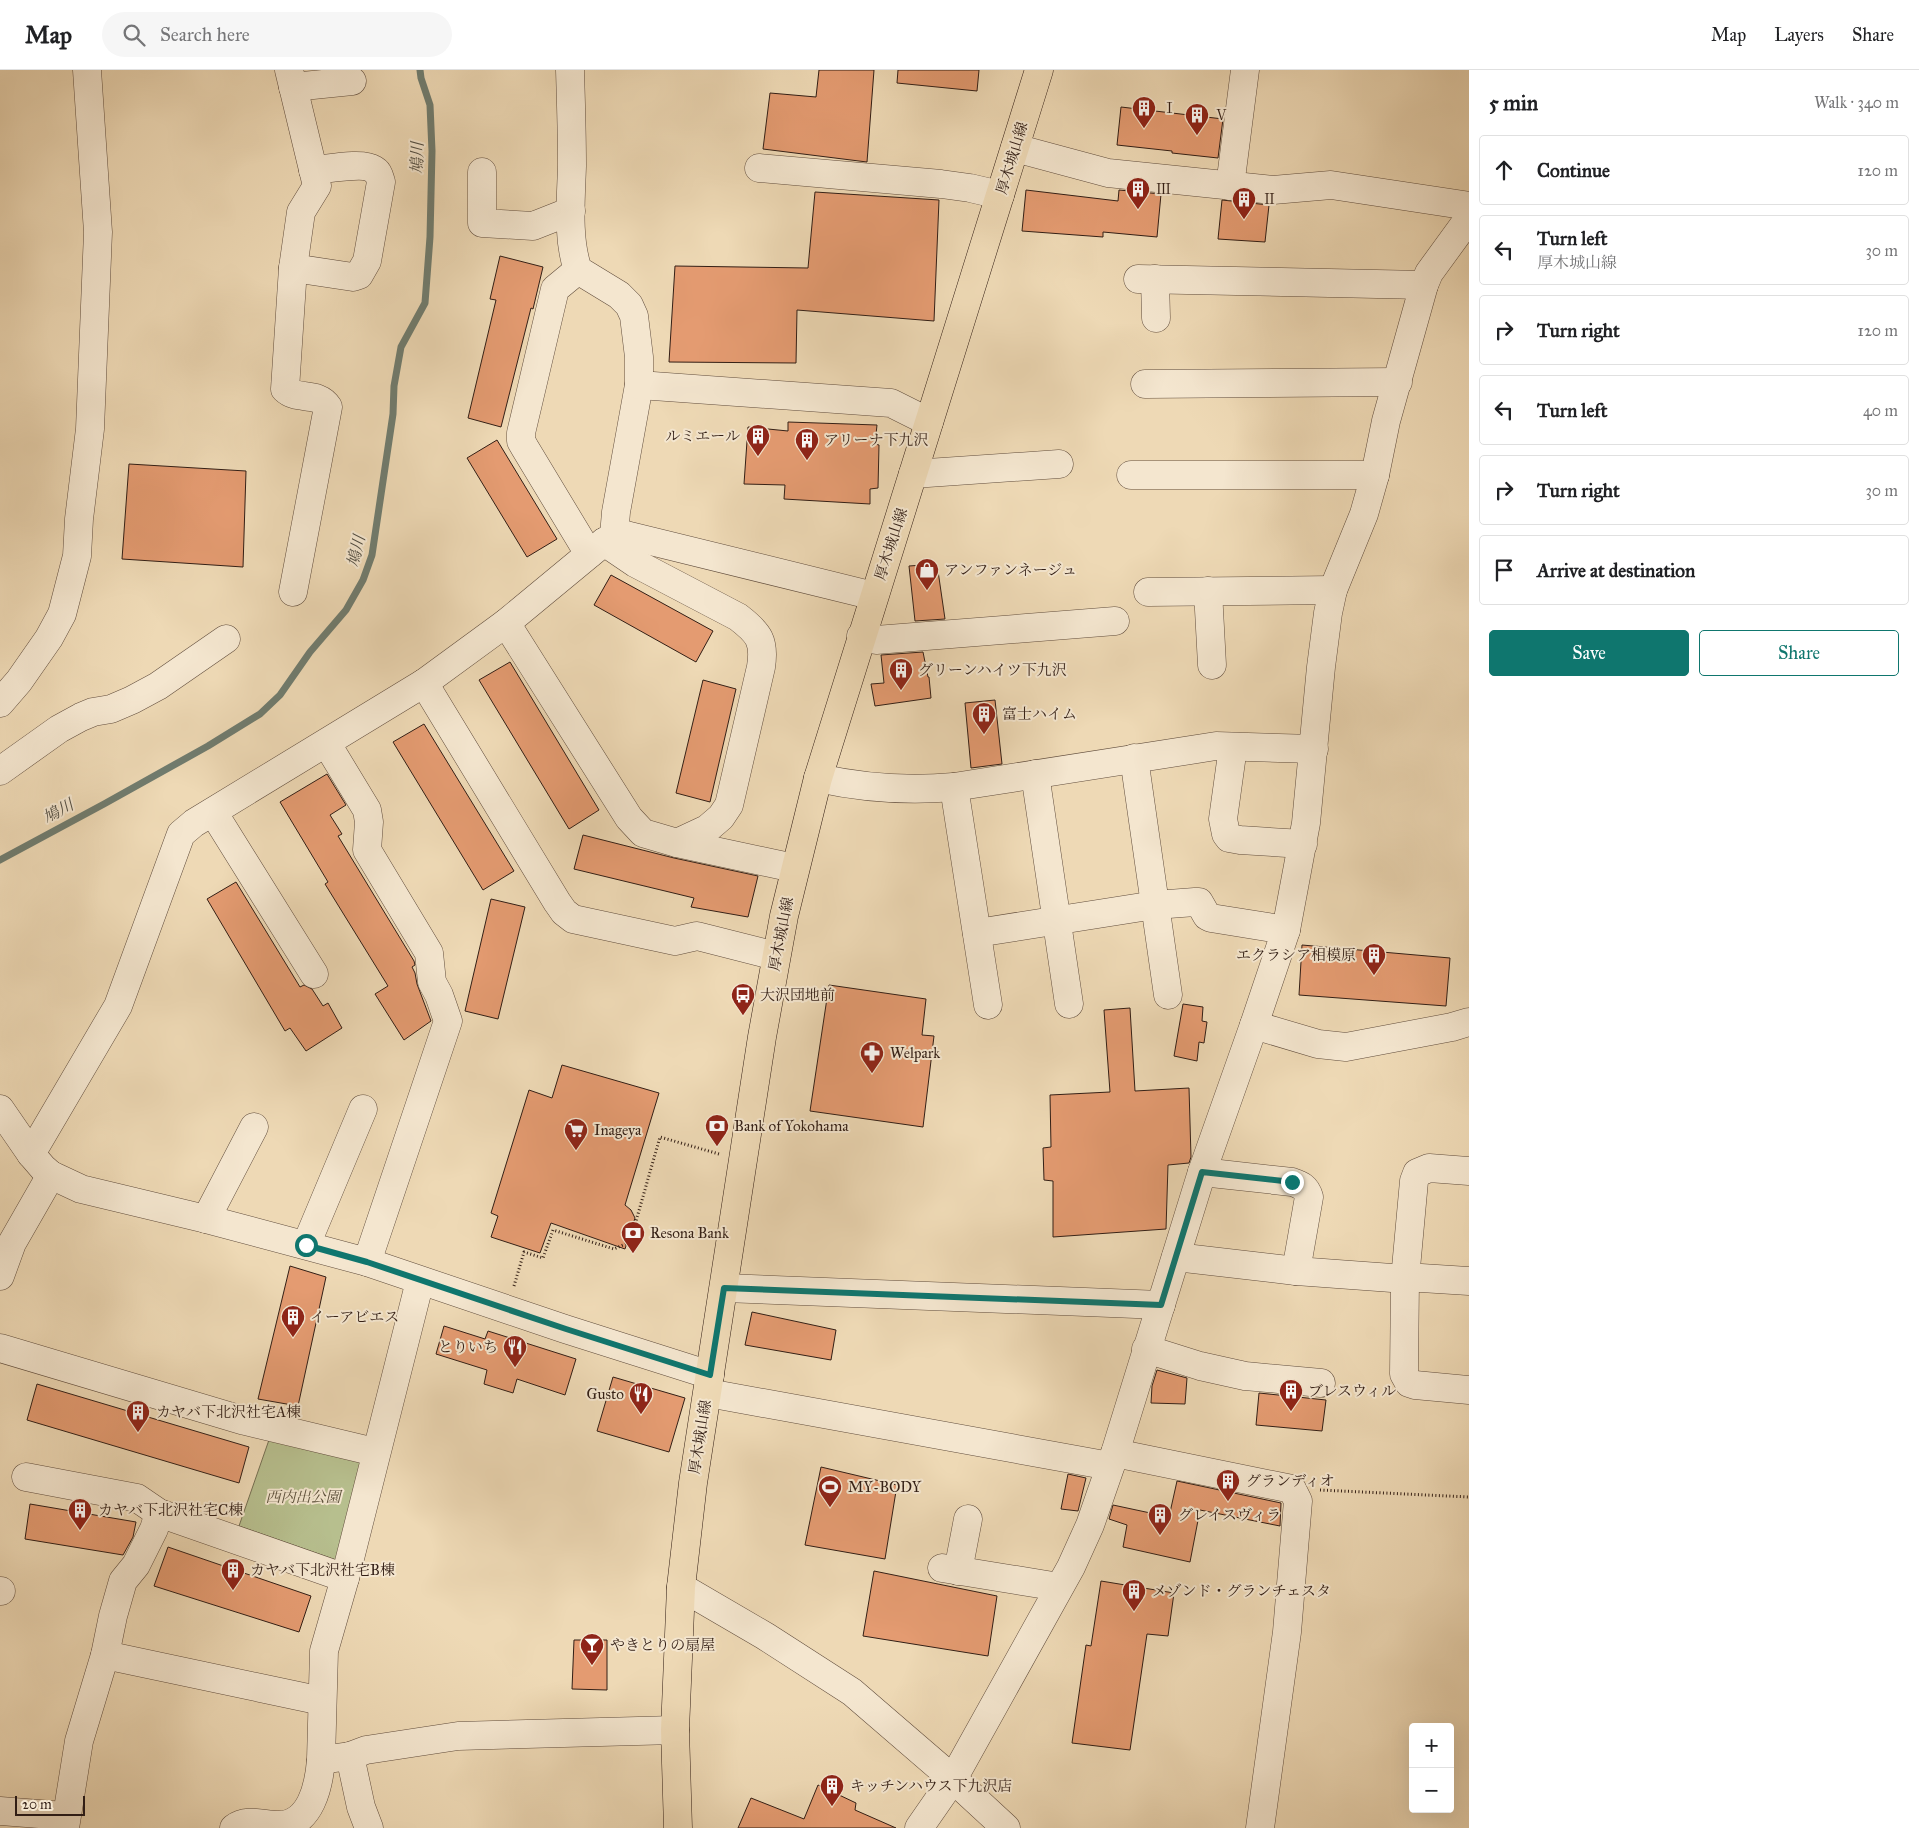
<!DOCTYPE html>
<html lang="en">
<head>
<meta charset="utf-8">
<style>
  body { margin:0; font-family:"IM FELL Great Primer","Noto Serif JP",serif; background:#f6f6f6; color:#202124 }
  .controls { position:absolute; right:15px; bottom:15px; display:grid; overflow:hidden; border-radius:5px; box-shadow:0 5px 20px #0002 }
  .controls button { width:45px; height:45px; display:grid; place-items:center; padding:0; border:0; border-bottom:1px solid #e0e0e0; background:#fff; color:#202124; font:25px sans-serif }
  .scale { position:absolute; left:15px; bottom:12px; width:70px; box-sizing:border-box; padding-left:5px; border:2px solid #321e15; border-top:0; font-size:14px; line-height:18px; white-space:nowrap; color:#321e15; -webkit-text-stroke:4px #f4e6cf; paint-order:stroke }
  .stop { position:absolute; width:15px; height:15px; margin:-11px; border:4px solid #0f766e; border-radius:50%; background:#fff }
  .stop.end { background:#0f766e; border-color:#fff; box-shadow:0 1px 5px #0008 }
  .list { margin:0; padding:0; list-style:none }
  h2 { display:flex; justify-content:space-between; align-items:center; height:65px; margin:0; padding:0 20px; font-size:21px }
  h2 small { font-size:16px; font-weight:400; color:#757577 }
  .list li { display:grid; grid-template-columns:32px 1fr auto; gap:15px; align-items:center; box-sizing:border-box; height:70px; margin:0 10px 10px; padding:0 10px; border:1px solid #e0e0e0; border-radius:5px }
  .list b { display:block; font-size:19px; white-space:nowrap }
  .list p { margin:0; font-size:16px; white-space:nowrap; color:#757577 }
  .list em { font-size:16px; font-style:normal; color:#757577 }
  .actions { display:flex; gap:10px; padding:15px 20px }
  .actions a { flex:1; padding:11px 0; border:1px solid #0f766e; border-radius:5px; text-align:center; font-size:18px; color:#0f766e }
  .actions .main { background:#0f766e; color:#fff }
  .icon { flex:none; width:28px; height:28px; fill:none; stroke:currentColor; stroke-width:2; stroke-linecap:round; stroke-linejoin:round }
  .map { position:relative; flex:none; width:1469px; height:1758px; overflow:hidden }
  header { display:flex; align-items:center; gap:30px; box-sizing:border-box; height:70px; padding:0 25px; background:#fff; border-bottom:1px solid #e0e0e0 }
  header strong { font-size:24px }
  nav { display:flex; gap:28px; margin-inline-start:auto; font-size:18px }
  .search { width:350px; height:45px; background:#f6f6f6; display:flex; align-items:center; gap:12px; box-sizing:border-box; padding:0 18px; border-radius:28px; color:#757577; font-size:19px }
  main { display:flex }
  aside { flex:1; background:#fff }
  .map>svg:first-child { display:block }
  .green { fill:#b7bf8e; stroke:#746e52 }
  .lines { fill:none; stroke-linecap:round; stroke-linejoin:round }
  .stream { stroke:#707c6f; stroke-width:7 }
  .building { fill:#e49b71; stroke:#321e15 }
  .minor-casing { stroke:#614d3d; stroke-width:29 }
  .major-casing { stroke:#321e15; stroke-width:29 }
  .path { stroke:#321e15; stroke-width:3; stroke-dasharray:1 2.5; stroke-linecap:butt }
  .minor { stroke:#f4e6cf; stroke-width:28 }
  .major { stroke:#eed9b5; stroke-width:28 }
  .route { stroke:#0f766e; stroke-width:6 }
  .labels { text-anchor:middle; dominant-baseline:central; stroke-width:4; stroke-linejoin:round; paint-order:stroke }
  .poi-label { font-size:15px; fill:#321e15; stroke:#f4e6cf; text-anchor:start }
  .street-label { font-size:15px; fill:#321e15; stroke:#f4e6cf }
  .park-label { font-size:15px; font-style:italic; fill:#5a4e39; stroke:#f4e6cf }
  .water-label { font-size:16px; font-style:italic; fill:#514d42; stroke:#f4e6cf }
</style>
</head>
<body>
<header>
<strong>Map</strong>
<div class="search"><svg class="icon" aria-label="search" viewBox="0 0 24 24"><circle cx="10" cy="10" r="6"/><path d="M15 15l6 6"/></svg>Search here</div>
<nav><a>Map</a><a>Layers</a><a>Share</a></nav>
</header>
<main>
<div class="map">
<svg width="1469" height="1758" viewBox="0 0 1469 1758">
  <rect width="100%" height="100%" fill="#eed9b5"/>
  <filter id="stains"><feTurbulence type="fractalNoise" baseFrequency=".004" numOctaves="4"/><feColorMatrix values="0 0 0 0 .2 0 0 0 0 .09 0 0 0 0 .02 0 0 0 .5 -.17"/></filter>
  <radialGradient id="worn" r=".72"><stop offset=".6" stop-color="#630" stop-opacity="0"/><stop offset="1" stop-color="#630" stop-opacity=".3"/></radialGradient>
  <!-- green -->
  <polygon class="green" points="270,1367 363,1391 336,1490 239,1456"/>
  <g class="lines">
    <!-- stream -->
    <polyline class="stream" points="0,790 104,734 208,676 260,644 280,625 310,582 346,540 363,510 372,485 393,344 394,316 401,277 425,233 430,167 432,81 430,35 421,8 420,0"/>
  </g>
  <!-- building -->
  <g class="building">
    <polygon points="819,0 874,0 867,92 763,79 770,23 816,27"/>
    <polygon points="898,0 979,0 977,21 897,13"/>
    <polygon points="1121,37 1223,49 1218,88 1172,83 1172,81 1117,75"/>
    <polygon points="1026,120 1118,131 1119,120 1161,124 1157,167 1103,162 1103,167 1022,161"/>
    <polygon points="815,122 939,130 934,251 797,240 796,293 669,292 675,196 808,198"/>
    <polygon points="1222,130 1269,135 1265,172 1218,169"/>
    <polygon points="500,186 543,197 533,239 531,238 501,357 468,348 496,230 490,229"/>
    <polygon points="788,352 877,355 875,374 879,375 878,418 870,419 870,434 784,429 785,415 744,414 748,357 788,361"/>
    <polygon points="497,370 557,469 527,487 467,388"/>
    <polygon points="129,394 246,401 243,497 122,489"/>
    <polygon points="937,494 945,549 915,551 909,496"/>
    <polygon points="611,505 713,561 696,592 594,535"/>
    <polygon points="923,582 928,607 929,607 931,628 875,636 871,614 884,613 881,585"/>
    <polygon points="510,592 599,740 569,759 479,610"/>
    <polygon points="703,610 736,619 710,732 676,723"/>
    <polygon points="995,630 1002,694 971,698 965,633"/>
    <polygon points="424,654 514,801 483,820 393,672"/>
    <polygon points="327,704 346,735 330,745 342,764 338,766 414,891 415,895 412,897 415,903 417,914 431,951 404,970 375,924 388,916 325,814 328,812 280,732"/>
    <polygon points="583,765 674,788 758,806 748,847 691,837 694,828 574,799"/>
    <polygon points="236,812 300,917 304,915 312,919 323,936 328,933 342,958 306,981 290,958 285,961 207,829"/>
    <polygon points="491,829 525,837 498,949 465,941"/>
    <polygon points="1302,875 1450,888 1446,936 1299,925"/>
    <polygon points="829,915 926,929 922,965 934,966 923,1057 810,1041"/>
    <polygon points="1183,934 1203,937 1202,951 1207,952 1204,973 1199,972 1197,991 1174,986"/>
    <polygon points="1130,938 1135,1021 1189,1018 1191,1087 1189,1093 1168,1095 1166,1159 1053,1167 1053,1111 1044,1110 1043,1078 1051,1077 1050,1025 1110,1022 1104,940"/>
    <polygon points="562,995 659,1023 625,1135 631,1140 635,1148 625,1179 551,1153 540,1183 491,1167 498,1146 491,1143 529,1020 552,1028"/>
    <polygon points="290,1196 326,1207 298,1336 258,1329"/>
    <polygon points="752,1242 836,1260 831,1290 745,1275"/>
    <polygon points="444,1256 485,1269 488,1261 576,1289 565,1325 517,1309 513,1323 484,1314 487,1300 436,1284"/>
    <polygon points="1157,1300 1187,1308 1185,1334 1151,1333 1152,1316"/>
    <polygon points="613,1307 685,1328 669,1382 597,1361"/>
    <polygon points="37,1314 249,1377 239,1413 27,1350"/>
    <polygon points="1259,1323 1326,1330 1322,1361 1256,1355"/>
    <polygon points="821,1397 897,1415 885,1489 805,1475"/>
    <polygon points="1068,1404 1086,1408 1078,1441 1061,1439"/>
    <polygon points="1177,1411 1281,1433 1280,1456 1200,1440 1190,1492 1123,1477 1127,1455 1109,1449 1113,1435 1169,1447"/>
    <polygon points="30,1434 136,1452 133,1467 123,1485 25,1469"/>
    <polygon points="168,1477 311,1526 299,1562 154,1516"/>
    <polygon points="874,1501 997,1526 988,1586 863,1566"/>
    <polygon points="1101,1511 1174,1523 1168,1566 1147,1564 1130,1680 1072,1673 1086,1575 1091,1576"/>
    <polygon points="574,1570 607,1570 607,1620 572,1619"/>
    <polygon points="818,1715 856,1733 855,1740 896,1758 738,1758 751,1728 804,1749"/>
  </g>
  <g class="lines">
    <!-- minor casing -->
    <g class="minor-casing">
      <g id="minor">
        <path d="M289,0l28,116 -16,26 -8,56 -8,121c12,12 33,2 43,18l-35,185"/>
        <path d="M570,0c1,32 2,64 2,96 -1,33 -5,73 6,104l41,25 10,10 5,11 5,41v28l-23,127 -2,24"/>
        <polyline points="293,17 352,11"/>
        <polyline points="1015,78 1108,103 1273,120 1331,115 1469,136"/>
        <polyline points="759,98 941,114 970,118 1000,125"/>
        <polyline points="482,102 482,153 533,156 571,141"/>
        <polyline points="1230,116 1245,0"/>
        <path d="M293,198l60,9 6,-2 8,-14 14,-79c-2,-6 -2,-10 -8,-13 -10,-7 -46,0 -60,1"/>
        <polyline points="578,200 555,219 521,363 521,371 525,378 589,484"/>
        <polyline points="1138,209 1424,215"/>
        <polyline points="1155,209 1156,248"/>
        <polyline points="1145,314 1398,312"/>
        <polyline points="639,315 891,333 929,352"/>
        <polyline points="913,404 1059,394"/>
        <polyline points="1131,405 1375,405"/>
        <polyline points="1208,521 1212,595"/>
        <polyline points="1148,522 1333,520"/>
        <path d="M506,553l123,195 14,15 34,10 30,-14 14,-12 8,-12 32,-138c4,-26 -2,-34 -23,-50l-103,-54 -31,-21"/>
        <polyline points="861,566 876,570 1115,551"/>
        <polyline points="424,613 557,832 564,842 573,849 675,871 697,866 776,886"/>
        <polyline points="0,633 19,611 49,568 62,544 77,486 79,449 90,359 98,162 87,0"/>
        <polyline points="327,674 367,740 369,752 367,780 429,883 432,912 439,925 448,951 367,1192"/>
        <polyline points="1233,677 1223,749 1226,764 1229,768 1240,770 1303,774"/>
        <polyline points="1134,688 1168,925"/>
        <polyline points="0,701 59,659 81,647 93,642 111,639 132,630 158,616 226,569"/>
        <polyline points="1035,704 1069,934"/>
        <path d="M818,708c45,10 90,13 136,9l262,-41 98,3"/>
        <polyline points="954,717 988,935"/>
        <polyline points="213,742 314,904"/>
        <polyline points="677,773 794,798"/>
        <polyline points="977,863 1155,835 1195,832 1199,832 1207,846 1211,848 1286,860"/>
        <polyline points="1254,955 1318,974 1346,977 1452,957 1469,952"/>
        <polyline points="0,1039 31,1084 43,1098 51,1105 81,1119 206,1149 367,1192 565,1259 710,1305"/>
        <polyline points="31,1084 118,936 181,764 194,753 424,613 506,553 604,472 614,466 626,465 874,526"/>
        <polyline points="1469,1101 1429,1098 1417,1103 1414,1111 1405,1209 1404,1304 1409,1313 1415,1315 1469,1320"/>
        <path d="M1202,1102l90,10c9,3 14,5 17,15l-13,74"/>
        <polyline points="206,1149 254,1057"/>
        <polyline points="306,1175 363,1039"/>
        <polyline points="1176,1187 1296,1201 1392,1208 1421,1208 1469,1211"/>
        <polyline points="0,1206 12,1173 51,1105"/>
        <polyline points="724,1218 1161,1235"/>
        <polyline points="0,1278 245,1351 375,1382"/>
        <polyline points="1146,1279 1200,1296 1245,1306 1321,1313"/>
        <polyline points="708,1323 1110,1396"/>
        <polyline points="1115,1383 1292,1419 1298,1431 1287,1562 1260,1758"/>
        <polyline points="26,1407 137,1428 159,1443 345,1508"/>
        <polyline points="942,1498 1059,1517"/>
        <polyline points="958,1501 968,1449"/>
        <polyline points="681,1517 765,1566 852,1622 953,1709 1006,1758"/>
        <polyline points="0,1521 1,1521"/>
        <polyline points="105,1585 322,1631"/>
        <polyline points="350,1686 361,1737 369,1758"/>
        <polyline points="321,1690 350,1686 366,1680 458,1666 675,1660"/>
        <polyline points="0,1741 65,1746"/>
        <polyline points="65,1758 79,1671 105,1585 113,1546 123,1511 136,1495 154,1459 159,1443"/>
        <path d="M234,1758c13,-10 29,-3 45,-3 32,0 40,-40 42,-65l3,-109 21,-73 75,-297"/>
        <polyline points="919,1758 953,1709 1071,1497 1090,1455 1115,1383 1202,1102 1254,955 1286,860 1306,753 1321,597 1328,543 1333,520 1364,444 1375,405 1386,351 1424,215 1429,203 1469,148"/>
      </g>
    </g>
    <!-- major casing -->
    <g class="major-casing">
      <polyline id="major" points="678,1758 675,1660 681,1517 693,1413 762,967 784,846 818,708 1039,0"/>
    </g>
    <!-- path -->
    <g class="path">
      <polyline points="632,1163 643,1166"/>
      <polyline points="514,1216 524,1182 543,1188 553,1160 614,1179 630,1172 660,1067 719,1084"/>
      <polyline points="1320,1420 1469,1427"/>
    </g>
    <!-- minor -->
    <use href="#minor" class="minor"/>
    <!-- major -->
    <use href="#major" class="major"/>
  </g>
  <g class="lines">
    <!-- route -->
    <polyline class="route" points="306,1175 367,1192 566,1259 710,1305 724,1218 1161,1235 1202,1102 1292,1112"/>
  </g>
  <!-- icons -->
  <defs>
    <g id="building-pin" transform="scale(1.25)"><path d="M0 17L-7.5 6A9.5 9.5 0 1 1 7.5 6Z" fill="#8f2418" stroke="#f4e6cf"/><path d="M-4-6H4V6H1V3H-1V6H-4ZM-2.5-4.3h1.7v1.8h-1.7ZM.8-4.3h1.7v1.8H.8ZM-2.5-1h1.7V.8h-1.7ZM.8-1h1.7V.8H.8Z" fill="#fff"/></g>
    <g id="shop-pin" transform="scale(1.25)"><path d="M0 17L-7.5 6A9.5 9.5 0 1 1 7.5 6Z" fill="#8f2418" stroke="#f4e6cf"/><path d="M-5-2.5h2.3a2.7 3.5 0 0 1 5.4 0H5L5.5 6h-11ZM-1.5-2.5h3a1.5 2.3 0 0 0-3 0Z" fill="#fff"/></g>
    <g id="bus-pin" transform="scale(1.25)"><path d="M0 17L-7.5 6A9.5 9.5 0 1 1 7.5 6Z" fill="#8f2418" stroke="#f4e6cf"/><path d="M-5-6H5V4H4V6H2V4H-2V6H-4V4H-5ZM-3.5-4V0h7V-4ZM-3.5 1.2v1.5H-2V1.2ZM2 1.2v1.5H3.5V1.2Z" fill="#fff"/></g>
    <g id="pharmacy-pin" transform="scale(1.25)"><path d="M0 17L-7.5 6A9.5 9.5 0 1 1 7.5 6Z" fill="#8f2418" stroke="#f4e6cf"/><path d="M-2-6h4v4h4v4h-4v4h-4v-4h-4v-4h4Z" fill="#fff"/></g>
    <g id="bank-pin" transform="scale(1.25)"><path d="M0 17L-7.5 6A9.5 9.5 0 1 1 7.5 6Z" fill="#8f2418" stroke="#f4e6cf"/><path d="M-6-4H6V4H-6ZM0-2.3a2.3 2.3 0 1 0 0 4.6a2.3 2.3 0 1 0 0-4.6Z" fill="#fff"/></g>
    <g id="supermarket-pin" transform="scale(1.25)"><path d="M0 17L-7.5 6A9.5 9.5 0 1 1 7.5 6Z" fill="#8f2418" stroke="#f4e6cf"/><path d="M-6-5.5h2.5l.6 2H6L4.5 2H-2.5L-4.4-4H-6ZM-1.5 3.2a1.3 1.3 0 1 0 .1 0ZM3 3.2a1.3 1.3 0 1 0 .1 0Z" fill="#fff"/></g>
    <g id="restaurant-pin" transform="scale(1.25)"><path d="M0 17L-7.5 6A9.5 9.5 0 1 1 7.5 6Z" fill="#8f2418" stroke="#f4e6cf"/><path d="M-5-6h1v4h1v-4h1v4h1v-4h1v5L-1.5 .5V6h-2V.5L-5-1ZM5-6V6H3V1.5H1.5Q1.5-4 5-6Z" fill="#fff"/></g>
    <g id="stadium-pin" transform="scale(1.25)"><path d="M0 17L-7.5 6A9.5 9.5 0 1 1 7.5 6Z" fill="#8f2418" stroke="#f4e6cf"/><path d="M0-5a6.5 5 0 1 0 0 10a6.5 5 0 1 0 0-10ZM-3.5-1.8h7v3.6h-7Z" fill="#fff"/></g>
    <g id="bar-pin" transform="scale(1.25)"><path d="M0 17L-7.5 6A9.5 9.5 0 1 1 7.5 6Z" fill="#8f2418" stroke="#f4e6cf"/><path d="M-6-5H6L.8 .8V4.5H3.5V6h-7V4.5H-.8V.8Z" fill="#fff"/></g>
  </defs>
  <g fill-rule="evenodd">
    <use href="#building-pin" x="1144" y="38"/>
    <use href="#building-pin" x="1197" y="45"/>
    <use href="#building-pin" x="1138" y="119"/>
    <use href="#building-pin" x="1244" y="129"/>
    <use href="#building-pin" x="758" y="366"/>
    <use href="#building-pin" x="807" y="370"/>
    <use href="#shop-pin" x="927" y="500"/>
    <use href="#building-pin" x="901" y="600"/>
    <use href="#building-pin" x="984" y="644"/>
    <use href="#building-pin" x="1374" y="885"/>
    <use href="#bus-pin" x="743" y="925"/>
    <use href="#pharmacy-pin" x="872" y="983"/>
    <use href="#bank-pin" x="717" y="1056"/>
    <use href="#supermarket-pin" x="576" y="1060"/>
    <use href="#bank-pin" x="633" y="1163"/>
    <use href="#building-pin" x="293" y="1247"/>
    <use href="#restaurant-pin" x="515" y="1277"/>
    <use href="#building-pin" x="1291" y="1321"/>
    <use href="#restaurant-pin" x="641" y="1324"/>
    <use href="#building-pin" x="138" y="1342"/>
    <use href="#building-pin" x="1228" y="1411"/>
    <use href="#stadium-pin" x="830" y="1417"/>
    <use href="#building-pin" x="80" y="1440"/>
    <use href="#building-pin" x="1160" y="1445"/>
    <use href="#building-pin" x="233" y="1500"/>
    <use href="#building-pin" x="1134" y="1521"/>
    <use href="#bar-pin" x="592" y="1575"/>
    <use href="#building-pin" x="832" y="1716"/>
  </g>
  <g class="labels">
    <!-- poi labels -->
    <g class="poi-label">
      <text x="1162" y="38">Ⅰ</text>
      <text x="1214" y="45">Ⅴ</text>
      <text x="1156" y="119">Ⅲ</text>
      <text x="1262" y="129">Ⅱ</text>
      <text x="740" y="366" text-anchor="end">ルミエール</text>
      <text x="824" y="370">アリーナ下九沢</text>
      <text x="944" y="500">アンファンネージュ</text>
      <text x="918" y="600">グリーンハイツ下九沢</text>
      <text x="1002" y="644">富士ハイム</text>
      <text x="1356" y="885" text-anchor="end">エクラシア相模原</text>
      <text x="760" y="925">大沢団地前</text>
      <text x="890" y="983">Welpark</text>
      <text x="734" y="1056">Bank of Yokohama</text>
      <text x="594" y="1060">Inageya</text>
      <text x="650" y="1163">Resona Bank</text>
      <text x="310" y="1247">イーアビエス</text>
      <text x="498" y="1277" text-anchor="end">とりいち</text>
      <text x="1308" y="1321">ブレスウィル</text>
      <text x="624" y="1324" text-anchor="end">Gusto</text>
      <text x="156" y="1342">カヤバ下北沢社宅A棟</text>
      <text x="1246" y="1411">グランディオ</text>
      <text x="848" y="1417">MY-BODY</text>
      <text x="98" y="1440">カヤバ下北沢社宅C棟</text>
      <text x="1178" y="1445">グレイスヴィラ</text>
      <text x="250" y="1500">カヤバ下北沢社宅B棟</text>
      <text x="1152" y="1521">メゾンド・グランチェスタ</text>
      <text x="610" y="1575">やきとりの扇屋</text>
      <text x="850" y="1716">キッチンハウス下九沢店</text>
    </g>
    <!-- street labels -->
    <g class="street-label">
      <text transform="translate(1012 88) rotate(-73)">厚木城山線</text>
      <text transform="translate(891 474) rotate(-72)">厚木城山線</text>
      <text transform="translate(781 864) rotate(-79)">厚木城山線</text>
      <text transform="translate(700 1367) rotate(-81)">厚木城山線</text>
    </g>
    <!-- park labels -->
    <g class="park-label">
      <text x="303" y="1427">西内出公園</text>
    </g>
    <!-- water labels -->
    <g class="water-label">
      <text transform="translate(417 88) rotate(-89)">鳩川</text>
      <text transform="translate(356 481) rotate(-77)">鳩川</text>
      <text transform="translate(58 741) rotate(-29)">鳩川</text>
    </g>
  </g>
  <rect width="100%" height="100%" filter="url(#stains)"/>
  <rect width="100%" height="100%" fill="url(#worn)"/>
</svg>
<div class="controls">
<button>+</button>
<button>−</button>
</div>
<div class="scale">20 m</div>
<div class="stop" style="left:306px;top:1175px"></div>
<div class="stop end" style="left:1292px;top:1112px"></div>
</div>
<aside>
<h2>5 min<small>Walk · 340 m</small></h2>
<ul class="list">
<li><svg class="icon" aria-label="ahead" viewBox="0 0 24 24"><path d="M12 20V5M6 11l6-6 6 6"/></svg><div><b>Continue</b></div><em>120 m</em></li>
<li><svg class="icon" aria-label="left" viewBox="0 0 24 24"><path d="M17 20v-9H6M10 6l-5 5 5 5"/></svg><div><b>Turn left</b><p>厚木城山線</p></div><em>30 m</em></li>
<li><svg class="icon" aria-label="right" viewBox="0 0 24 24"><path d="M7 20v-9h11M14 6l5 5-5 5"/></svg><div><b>Turn right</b></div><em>120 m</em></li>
<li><svg class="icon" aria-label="left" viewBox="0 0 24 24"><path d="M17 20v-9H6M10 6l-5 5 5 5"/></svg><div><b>Turn left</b></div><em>40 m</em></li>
<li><svg class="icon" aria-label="right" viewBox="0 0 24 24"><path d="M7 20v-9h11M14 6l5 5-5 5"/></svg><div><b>Turn right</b></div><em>30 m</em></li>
<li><svg class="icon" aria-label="arrive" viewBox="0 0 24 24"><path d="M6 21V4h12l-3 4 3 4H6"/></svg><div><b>Arrive at destination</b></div></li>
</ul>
<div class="actions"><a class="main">Save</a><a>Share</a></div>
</aside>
</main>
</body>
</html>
